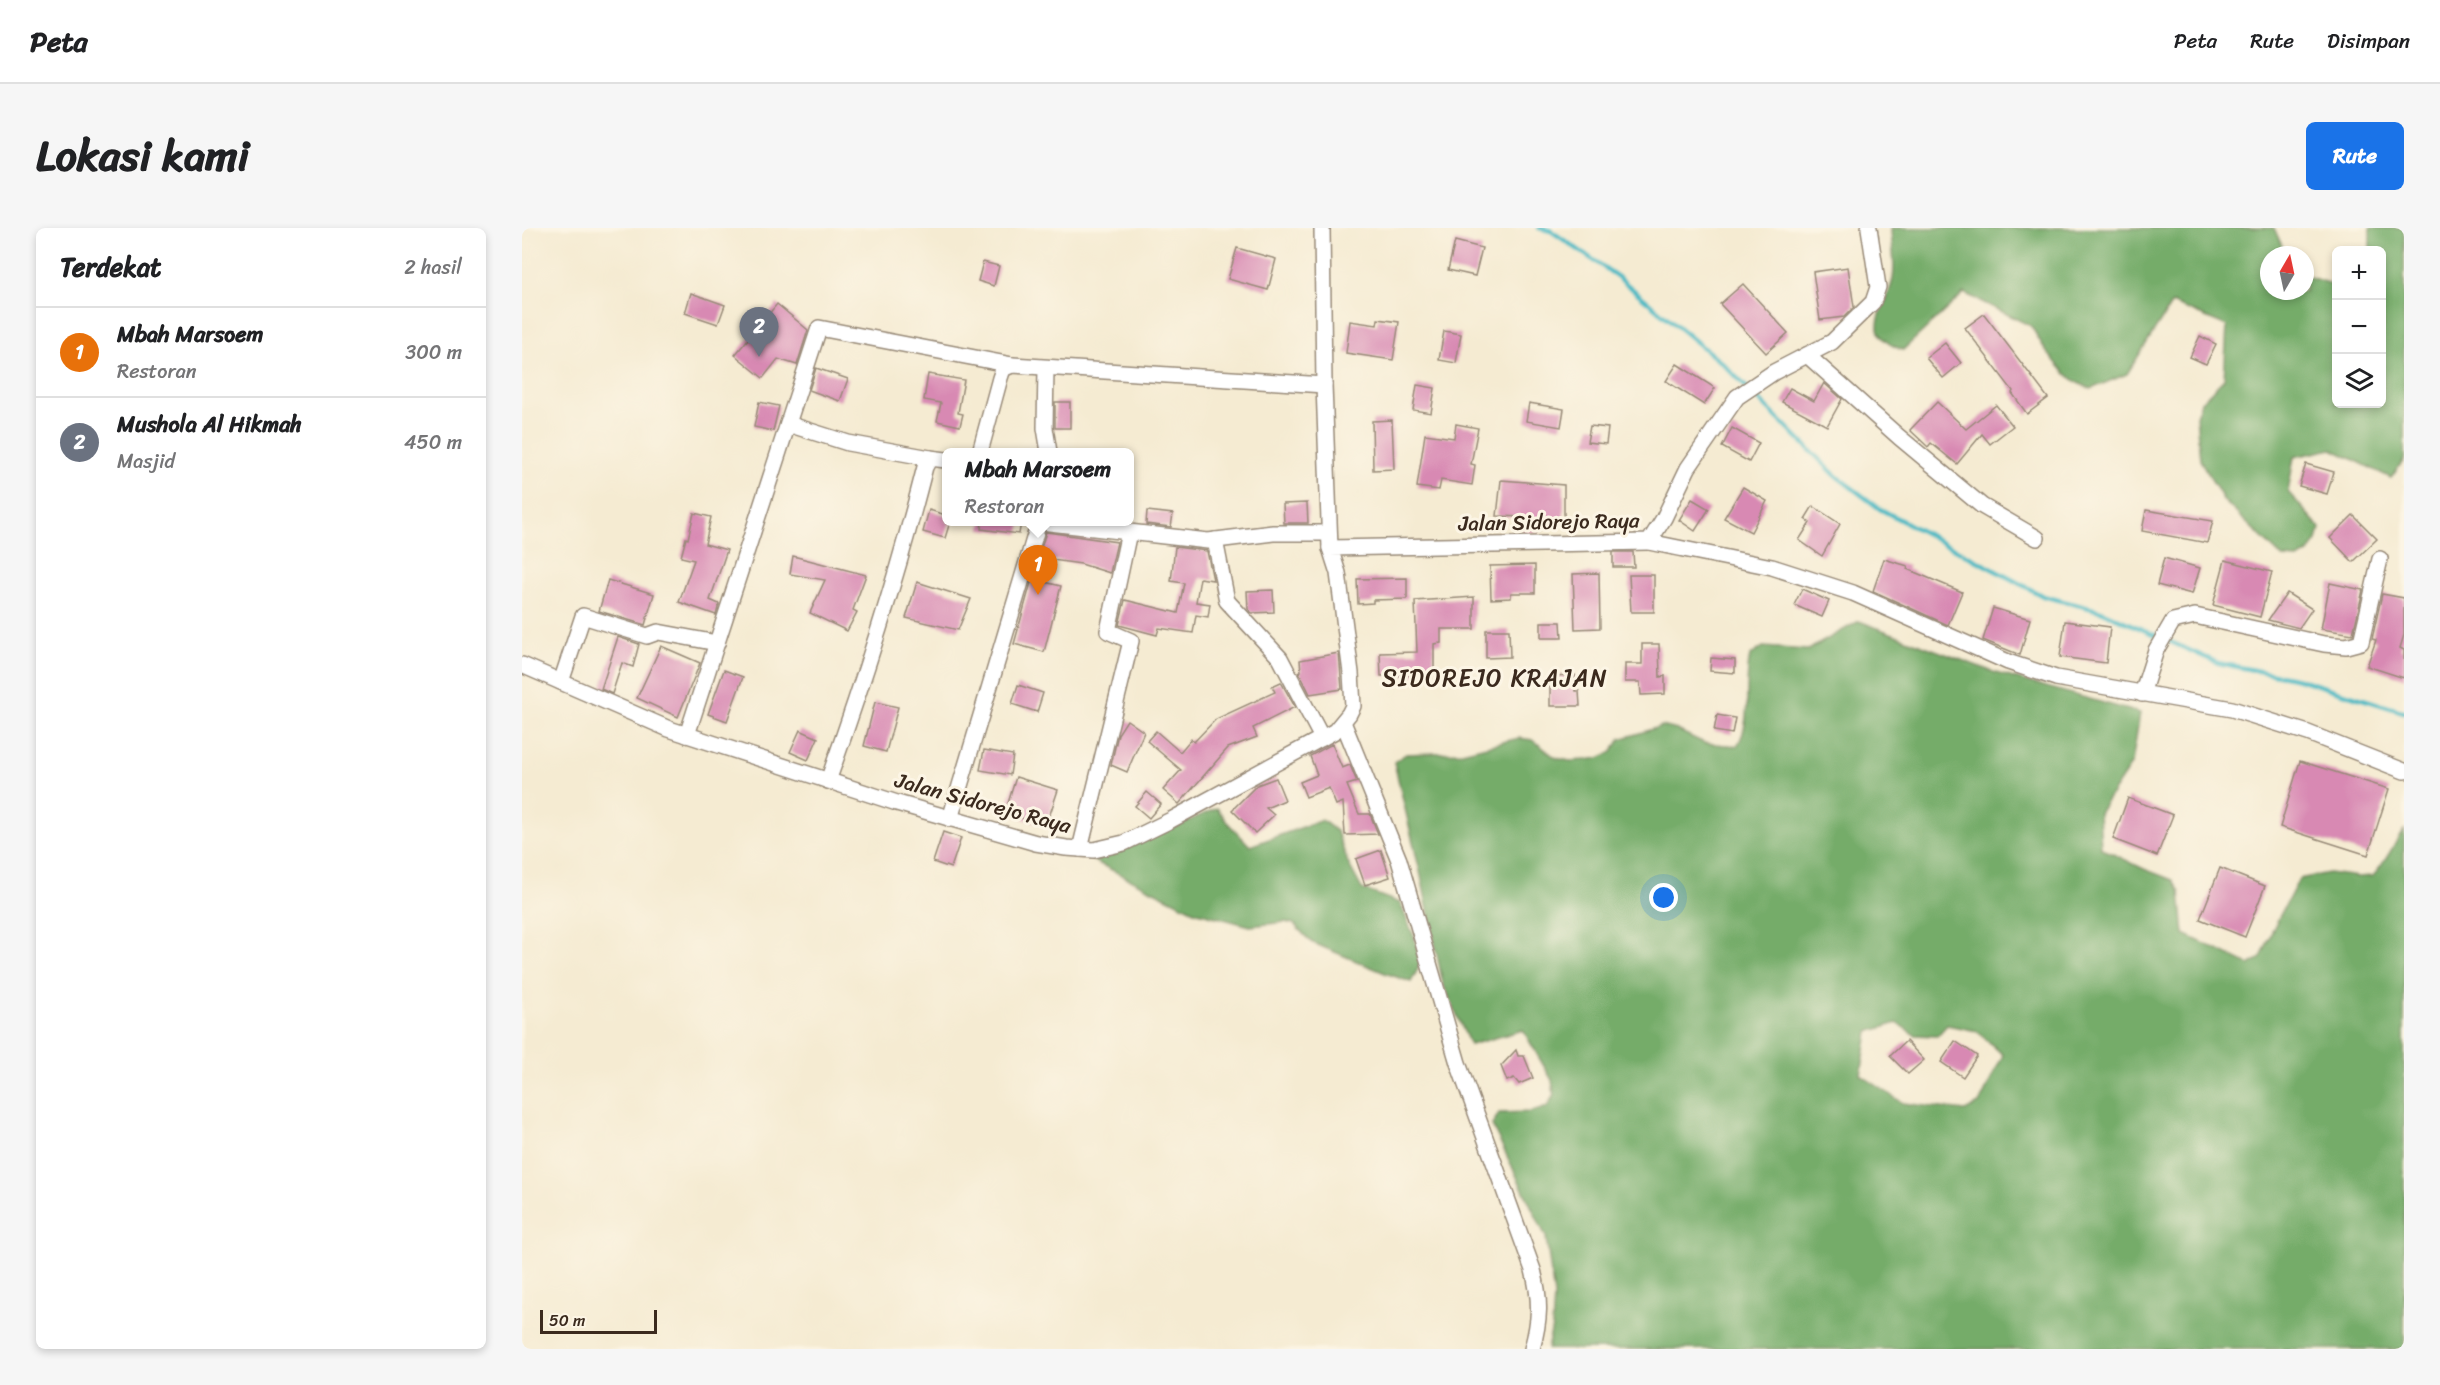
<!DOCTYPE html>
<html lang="id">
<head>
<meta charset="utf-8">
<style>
  body { margin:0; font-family:Sriracha,sans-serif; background:#f6f6f6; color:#202124 }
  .controls { position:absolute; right:18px; top:18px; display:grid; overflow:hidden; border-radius:9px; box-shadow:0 3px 9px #0003 }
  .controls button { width:54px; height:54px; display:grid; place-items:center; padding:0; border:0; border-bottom:2px solid #e0e0e0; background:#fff; color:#202124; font:30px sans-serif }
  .compass { position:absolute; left:1738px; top:18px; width:54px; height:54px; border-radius:50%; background:#fff; box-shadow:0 3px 9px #0003; rotate:9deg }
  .scale { position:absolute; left:18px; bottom:15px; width:117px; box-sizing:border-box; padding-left:6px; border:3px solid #3b2a1e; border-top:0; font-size:16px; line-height:21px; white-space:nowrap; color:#3b2a1e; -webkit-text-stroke:4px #fcf5e5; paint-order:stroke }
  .you { position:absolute; left:1142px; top:670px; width:21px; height:21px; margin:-15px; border:4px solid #fff; border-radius:50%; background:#1a73e8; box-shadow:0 0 0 9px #1a73e833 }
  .badge { display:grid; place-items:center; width:39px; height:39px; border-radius:50%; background:#1a73e8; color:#fff; font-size:20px; font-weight:700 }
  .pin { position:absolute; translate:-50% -50px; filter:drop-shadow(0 2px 3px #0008) }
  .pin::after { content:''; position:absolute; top:32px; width:21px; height:18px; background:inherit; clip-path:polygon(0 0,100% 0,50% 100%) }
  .popup { position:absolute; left:420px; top:220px; width:192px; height:78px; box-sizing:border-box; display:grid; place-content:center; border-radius:9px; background:#fff; filter:drop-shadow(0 2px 4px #0005); font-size:20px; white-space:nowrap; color:#757577 }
  .popup b { font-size:22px; color:#202124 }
  .popup::after { content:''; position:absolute; left:50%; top:100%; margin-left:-12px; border:12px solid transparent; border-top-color:#fff }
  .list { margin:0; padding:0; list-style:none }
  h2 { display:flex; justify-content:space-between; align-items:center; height:78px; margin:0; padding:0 24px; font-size:26px }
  h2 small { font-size:20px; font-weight:400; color:#757577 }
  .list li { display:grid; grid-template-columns:39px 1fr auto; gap:18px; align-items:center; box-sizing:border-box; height:90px; padding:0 24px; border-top:2px solid #e0e0e0 }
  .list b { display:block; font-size:22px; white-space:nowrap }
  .list p { margin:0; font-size:20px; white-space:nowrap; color:#757577 }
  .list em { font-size:20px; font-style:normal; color:#757577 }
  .icon { flex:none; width:33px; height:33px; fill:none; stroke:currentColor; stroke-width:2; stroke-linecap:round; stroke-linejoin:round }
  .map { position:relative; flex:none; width:1882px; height:1121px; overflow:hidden; border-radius:9px }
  header { display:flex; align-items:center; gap:36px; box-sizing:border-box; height:84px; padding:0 30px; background:#fff; border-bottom:2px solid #e0e0e0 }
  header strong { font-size:28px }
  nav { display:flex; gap:33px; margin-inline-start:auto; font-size:21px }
  .intro { display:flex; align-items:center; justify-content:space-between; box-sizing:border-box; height:144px; padding:0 36px }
  h1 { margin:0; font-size:42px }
  .button { padding:15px 27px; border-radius:9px; background:#1a73e8; color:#fff; font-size:21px; font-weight:700 }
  main { display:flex; gap:36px; padding:0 36px }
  aside { flex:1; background:#fff; border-radius:9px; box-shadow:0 3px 9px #0003 }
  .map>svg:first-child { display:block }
  .forest { fill:#75ac69; stroke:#586b44; stroke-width:1.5; fill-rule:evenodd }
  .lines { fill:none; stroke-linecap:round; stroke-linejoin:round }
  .stream { stroke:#4bbac4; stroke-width:4.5 }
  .building { fill:#d889b3 }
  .minor-casing { stroke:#988a78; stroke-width:18 }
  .minor { stroke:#fff; stroke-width:15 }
  .labels { text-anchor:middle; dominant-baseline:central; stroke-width:6; stroke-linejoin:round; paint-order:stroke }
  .street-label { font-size:21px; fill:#3b2a1e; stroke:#fcf5e5 }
  .quarter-label { font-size:24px; letter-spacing:1.5px; fill:#3b2a1e; stroke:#fcf5e5 }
</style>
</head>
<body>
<header>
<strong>Peta</strong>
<nav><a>Peta</a><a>Rute</a><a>Disimpan</a></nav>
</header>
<div class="intro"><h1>Lokasi kami</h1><a class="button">Rute</a></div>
<main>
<aside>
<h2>Terdekat<small>2 hasil</small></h2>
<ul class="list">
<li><span class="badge" style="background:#e8710a">1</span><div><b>Mbah Marsoem</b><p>Restoran</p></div><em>300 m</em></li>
<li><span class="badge" style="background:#6b7280">2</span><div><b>Mushola Al Hikmah</b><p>Masjid</p></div><em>450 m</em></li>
</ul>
</aside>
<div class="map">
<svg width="1882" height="1121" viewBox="0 0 1882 1121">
  <rect width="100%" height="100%" fill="#fcf5e5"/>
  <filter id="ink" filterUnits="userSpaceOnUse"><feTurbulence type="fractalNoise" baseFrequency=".0167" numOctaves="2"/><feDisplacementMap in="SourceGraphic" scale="12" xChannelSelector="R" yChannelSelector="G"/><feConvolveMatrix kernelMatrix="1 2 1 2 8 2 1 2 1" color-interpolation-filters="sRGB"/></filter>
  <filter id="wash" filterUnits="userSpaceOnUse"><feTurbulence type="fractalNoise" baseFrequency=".008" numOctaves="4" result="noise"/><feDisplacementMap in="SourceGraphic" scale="24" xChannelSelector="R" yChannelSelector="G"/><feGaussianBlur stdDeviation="1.35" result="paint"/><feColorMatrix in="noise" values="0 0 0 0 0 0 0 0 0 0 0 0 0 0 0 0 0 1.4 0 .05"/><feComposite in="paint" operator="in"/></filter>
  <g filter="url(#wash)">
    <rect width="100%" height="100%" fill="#f5ebd2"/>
    <!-- forest -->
    <g class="forest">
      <path d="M1369,0h383l12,27h-17v36h36v-15l31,9v119h46v-154h-12v-22h34v232l-13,18 -59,-29 -38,8 -6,35 32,36 -3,13 -8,11 -11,7 -15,-1 -59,-57 -24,-41 -4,-44 5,-14 23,-23 3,-53 -55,-23 -45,71 -36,15 -13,-6 -12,-9 -20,-23 -15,-25 -67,-33 -61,57c-45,-16 -17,-39 -10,-71 3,-16 -2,-35 -2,-51z"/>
      <path d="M1337,393l137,52 144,40 -8,50 -33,50 2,35 43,21 29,11 7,12 4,42 65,31 12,-7 12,-29 26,-50 30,-6 29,4 15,-1c13,-14 20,-31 31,-46v519h-857l5,-22 2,-31 -8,-59 -54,-112 7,-12 31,-1 17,-5 7,-12 -2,-15 -29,-50 -53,15 -27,-61 -22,-108 -27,-114 12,-8 56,-2 57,-14 14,2 23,18 14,3 15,-1 14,-2 13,-6 8,-13 42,-13 15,4 27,13 33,3c16,-25 6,-62 13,-90l13,-9 45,3zM1375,795l18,12 22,1 10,-11 30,6 26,24 -24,49 -14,7 -62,-8 -42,-28 7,-43z"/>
      <polygon points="695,580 704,593 728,618 800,592 815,604 826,635 840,661 878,675 893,711 898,737 889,754 863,745 789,714 772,696 763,694 728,698 672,683 570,632 633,608"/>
    </g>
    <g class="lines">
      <!-- stream -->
      <polyline class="stream" points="1017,0 1029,3 1096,49 1201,136 1313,247 1358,281 1521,368 1579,383 1696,435 1777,451 1882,484"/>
    </g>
    <g id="blocks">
      <!-- building -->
      <g class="building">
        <polygon points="933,13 960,20 953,48 926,42"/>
        <polygon points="715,20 754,31 746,62 706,51"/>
        <polygon points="461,34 477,38 472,58 456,53"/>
        <polygon points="1326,39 1332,79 1322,89 1298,92 1291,44"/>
        <polygon points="1221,56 1266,105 1244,125 1198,76"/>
        <polygon points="169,65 203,77 196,96 163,85"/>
        <polygon points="255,76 286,102 275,137 256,131 241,150 213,127"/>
        <polygon points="1462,86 1526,170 1505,186 1490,165 1491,163 1443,100"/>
        <polygon points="856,91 877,94 871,132 824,125 828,93 855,97"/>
        <polygon points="922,103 939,106 934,135 917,132"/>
        <polygon points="1678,108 1694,116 1684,136 1668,129"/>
        <polygon points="1423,115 1439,135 1421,150 1404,130"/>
        <polygon points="1155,136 1193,160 1182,177 1144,153"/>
        <polygon points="294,140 326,151 318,173 287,162"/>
        <polygon points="406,146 442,152 436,185 441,186 438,198 415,193 419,175 402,172"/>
        <polygon points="1302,155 1320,171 1305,198 1260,174 1268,160 1292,173"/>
        <polygon points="895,157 913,160 909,185 891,182"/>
        <polygon points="237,174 257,178 251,203 232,199"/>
        <rect x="533" y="174" width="15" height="26"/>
        <polygon points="1415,174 1444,201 1474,177 1491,198 1468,216 1460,206 1435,236 1409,215 1406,219 1388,202"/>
        <polygon points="1007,175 1042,181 1039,199 1004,193"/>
        <polygon points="870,192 872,241 851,242 850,193"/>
        <polygon points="934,196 956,200 949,236 953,237 950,257 919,252 917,262 895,259 903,206 932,210"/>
        <polygon points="1068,198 1086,200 1084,216 1065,214"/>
        <polygon points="1210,200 1237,215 1227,234 1200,219"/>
        <polygon points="1784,236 1812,244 1805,266 1777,258"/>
        <polygon points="979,252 1042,257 1042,297 1018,296 1017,304 1001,304 1002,289 975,288"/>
        <polygon points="1221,259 1245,273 1229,304 1202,290"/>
        <polygon points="1170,271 1187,281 1173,303 1157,292"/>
        <polygon points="785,275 786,295 762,295 761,276"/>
        <polygon points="1291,278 1318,296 1300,328 1277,312 1288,295 1283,291"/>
        <polygon points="407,282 424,287 424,294 428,294 423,310 401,304"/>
        <polygon points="1624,282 1691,293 1685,315 1620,303"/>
        <polygon points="625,283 651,286 649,299 624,296"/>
        <polygon points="172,285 189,289 183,316 205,322 188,372 197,376 194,387 157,374 172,332 159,329 164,310 166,311"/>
        <polygon points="1831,287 1855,311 1831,334 1808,310"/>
        <polygon points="460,294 499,294 497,306 459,301"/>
        <polygon points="524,304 595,314 588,345 559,336 516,330"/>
        <polygon points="653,319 685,323 691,352 678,350 674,374 688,376 686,389 674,387 671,405 637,400 635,407 597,397 603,372 656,385 662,355 649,353"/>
        <polygon points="1091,324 1111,324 1112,339 1091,339"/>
        <polygon points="271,328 344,347 331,382 335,384 325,403 288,385 303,352 268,346"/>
        <polygon points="1642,330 1678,340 1670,366 1635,357"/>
        <polygon points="1362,331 1386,338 1385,341 1440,364 1426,397 1351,363"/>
        <polygon points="1703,332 1750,344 1738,389 1691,377"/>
        <polygon points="1013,337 1013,365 989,365 989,370 969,371 968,338"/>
        <polygon points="1077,345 1078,400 1053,401 1051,346"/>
        <polygon points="1107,347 1132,347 1132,384 1109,384"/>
        <polygon points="885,350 885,371 851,372 851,375 836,376 835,351"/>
        <polygon points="510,351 539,358 522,424 492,416"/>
        <polygon points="86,352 132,366 123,397 77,383"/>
        <polygon points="395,354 449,371 436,402 384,390"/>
        <polygon points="1808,355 1841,362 1831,406 1799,401"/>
        <polygon points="1280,361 1307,373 1300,389 1272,377"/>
        <polygon points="751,362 752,384 730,385 726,381 725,363"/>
        <polygon points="1765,365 1790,381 1777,400 1746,392"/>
        <polygon points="1860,366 1882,370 1882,407 1878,420 1882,422 1882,450 1845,438 1854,412 1850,411"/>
        <polygon points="952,369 952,401 919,401 919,415 912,416 912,447 859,448 858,425 895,424 893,373"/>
        <polygon points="1471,380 1508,391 1498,427 1461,412"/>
        <polygon points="1543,393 1588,399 1584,435 1538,429"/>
        <polygon points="1019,394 1039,394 1040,410 1019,410"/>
        <polygon points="964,402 987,402 988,429 964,430"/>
        <polygon points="96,409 117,416 111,439 100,435 90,466 79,461"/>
        <polygon points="1120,416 1137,416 1138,449 1143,448 1143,466 1119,467 1118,454 1103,454 1103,436 1120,436"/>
        <polygon points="139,418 178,435 156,489 115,470"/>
        <polygon points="817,425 820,461 788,466 777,444 779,443 778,432"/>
        <polygon points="1189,430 1213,432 1213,445 1188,443"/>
        <polygon points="202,442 221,449 205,493 186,486"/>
        <polygon points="1053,447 1053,463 1057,463 1058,478 1028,478 1028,448"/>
        <polygon points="759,454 773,479 731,500 735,509 706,520 657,576 641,562 659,542 625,513 634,503 658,524 669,511 672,514 694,491 753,464 750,458"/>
        <polygon points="496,457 521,465 515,484 490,476"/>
        <polygon points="353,474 376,479 364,524 342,518"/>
        <polygon points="1195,487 1213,490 1210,506 1192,503"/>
        <polygon points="605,492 622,504 605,544 589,537 596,506"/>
        <polygon points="278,502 296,510 286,532 268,524"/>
        <polygon points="810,516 820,540 828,537 835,554 825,557 837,586 848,586 856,606 823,607 821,574 814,577 807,560 784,569 778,554 795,547 788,528"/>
        <polygon points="462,522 491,527 488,547 458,542"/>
        <polygon points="1778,533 1867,561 1846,627 1758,599"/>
        <polygon points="494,549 536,562 524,598 483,585"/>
        <polygon points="754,550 763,572 744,580 752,587 733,605 710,582 735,557"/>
        <polygon points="625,564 639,576 627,590 613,578"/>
        <polygon points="1606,570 1651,587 1635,628 1591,611"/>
        <polygon points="421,604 439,610 429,640 411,634"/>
        <polygon points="859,622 868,649 843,657 834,631"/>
        <polygon points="1698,640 1743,658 1723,709 1678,691"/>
        <polygon points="1384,813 1402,832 1386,846 1368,828"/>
        <polygon points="1433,813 1455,828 1441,849 1419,834"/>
        <polygon points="994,822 996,828 1002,828 1011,850 997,856 992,850 985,853 979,838"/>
      </g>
    </g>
  </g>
  <g filter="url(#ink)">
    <use href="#blocks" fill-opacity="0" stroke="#988a78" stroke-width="1.5"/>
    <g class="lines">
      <!-- minor casing -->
      <g class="minor-casing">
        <g id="minor">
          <polyline points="800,0 802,157 808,320"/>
          <polyline points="1285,127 1377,209 1460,278 1515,310"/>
          <polyline points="524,140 523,200 527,224"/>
          <polyline points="266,196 326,215 408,230"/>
          <polyline points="458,224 478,150 481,141 490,137 802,157"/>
          <polyline points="519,294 686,313 751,305 807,305"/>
          <polyline points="693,312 705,373 758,430 800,510"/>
          <polyline points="1127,314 1250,339 1331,365 1486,434 1534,450 1710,481 1786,505 1882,543"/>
          <polyline points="0,437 147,501 375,575 514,615 544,620 572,622 602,615 649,592 813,503 827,486 831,478 829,445 816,345 808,320 1127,314 1142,290 1166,240 1215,169 1252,144 1310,114 1351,74 1356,59 1347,0"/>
          <polyline points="39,454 61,388 125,408 136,404 195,415"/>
          <polyline points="1620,466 1634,422 1651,393 1673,388 1802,416 1824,418 1839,414 1858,331"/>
          <path d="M821,494l56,138 59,203 75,207c8,31 7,49 -1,79"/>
          <polyline points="165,507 297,100 490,137"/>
          <path d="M306,553c37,-104 70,-208 97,-314l5,-9 16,2"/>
          <polyline points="428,591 517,294"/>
          <polyline points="558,621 609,413 586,403 607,304"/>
        </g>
      </g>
      <!-- minor -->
      <use href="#minor" class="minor"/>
    </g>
  </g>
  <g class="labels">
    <!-- street labels -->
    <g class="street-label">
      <text transform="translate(1027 294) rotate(-1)">Jalan Sidorejo Raya</text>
      <text transform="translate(461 575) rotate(15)">Jalan Sidorejo Raya</text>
    </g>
    <!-- quarter labels -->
    <g class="quarter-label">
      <text x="973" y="450">SIDOREJO KRAJAN</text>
    </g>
  </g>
</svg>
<div class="controls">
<button>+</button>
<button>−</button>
<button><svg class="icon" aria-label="layers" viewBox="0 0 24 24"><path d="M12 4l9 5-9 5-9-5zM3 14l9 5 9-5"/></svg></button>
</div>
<svg class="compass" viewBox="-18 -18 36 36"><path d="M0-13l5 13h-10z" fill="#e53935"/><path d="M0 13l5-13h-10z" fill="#757577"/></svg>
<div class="scale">50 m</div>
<div class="you"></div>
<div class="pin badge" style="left:516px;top:367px;background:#e8710a">1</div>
<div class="popup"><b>Mbah Marsoem</b>Restoran</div>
<div class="pin badge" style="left:237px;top:129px;background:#6b7280">2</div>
</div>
</main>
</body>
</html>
